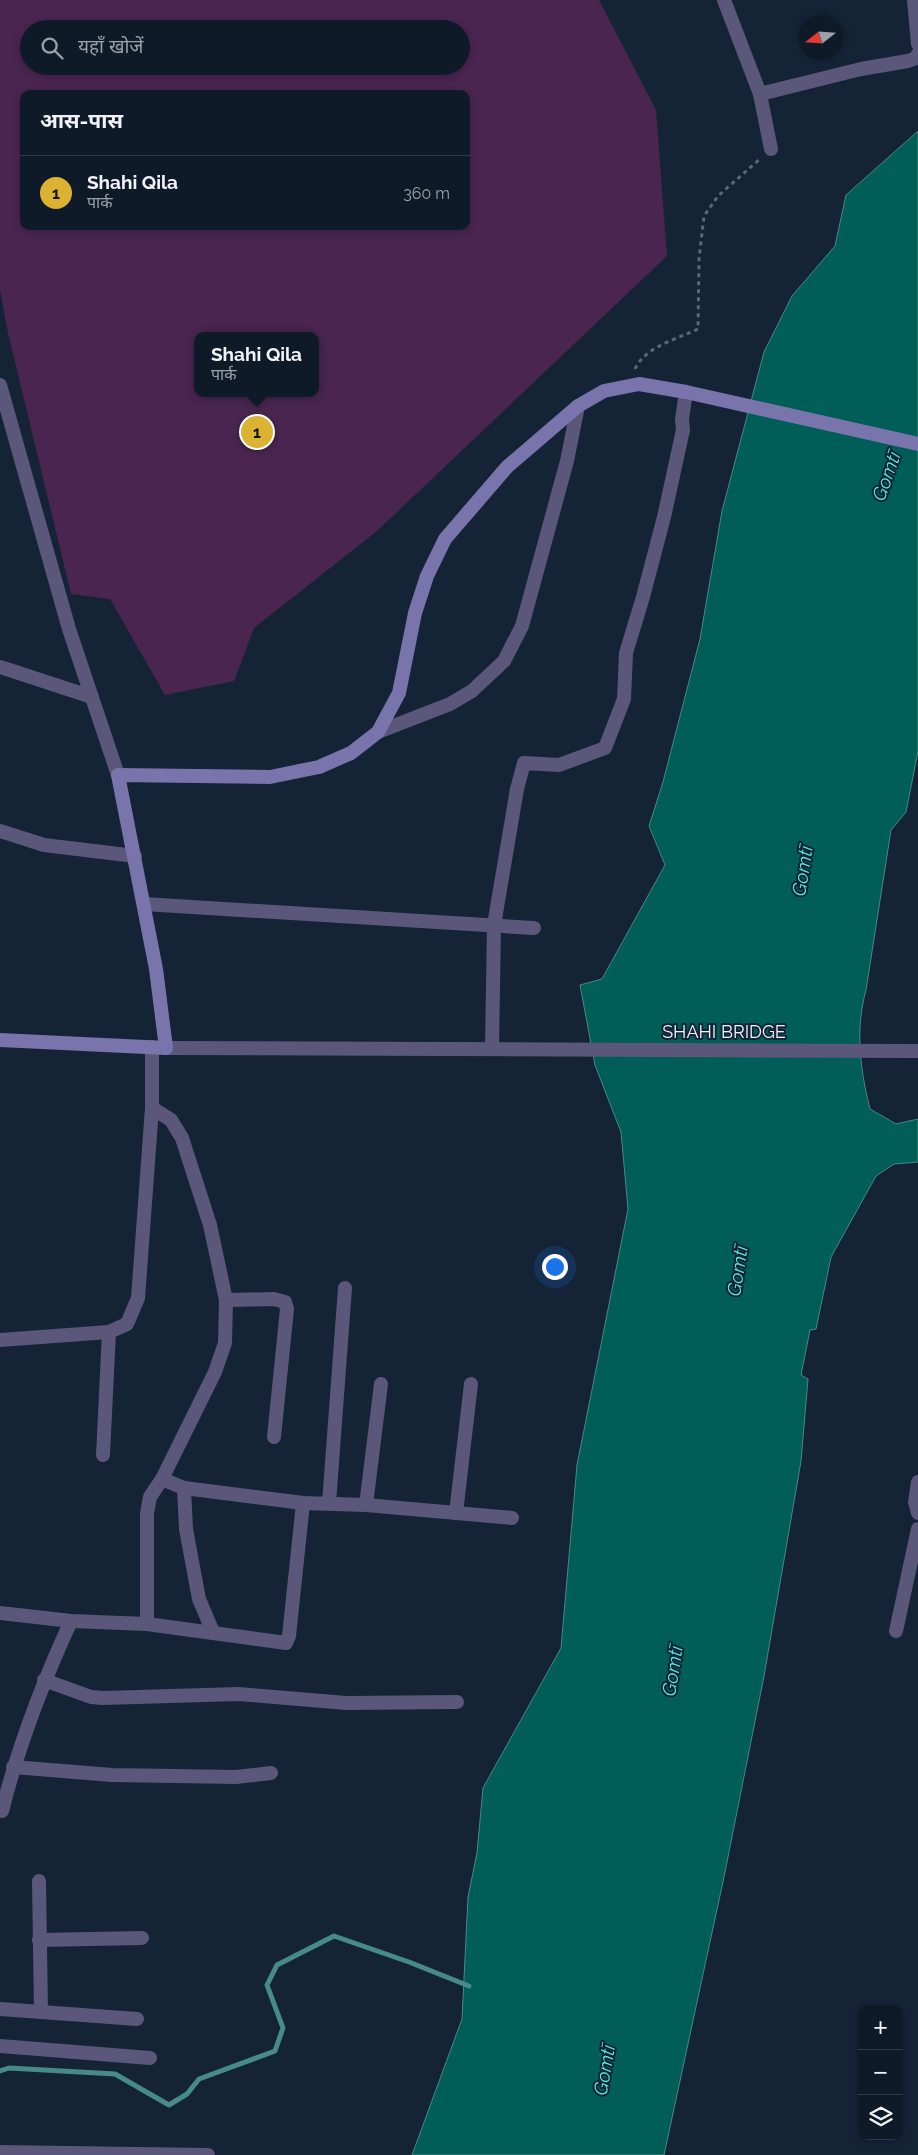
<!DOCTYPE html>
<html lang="hi">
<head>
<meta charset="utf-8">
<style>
  body { margin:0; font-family:Raleway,"Noto Sans Devanagari",sans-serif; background:#182330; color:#f1f3f6 }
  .controls { position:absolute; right:15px; bottom:15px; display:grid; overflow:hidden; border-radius:10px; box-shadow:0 2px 8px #0003 }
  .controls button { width:45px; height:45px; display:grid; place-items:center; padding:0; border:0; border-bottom:1px solid #2f3845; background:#0f1a28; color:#f1f3f6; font:25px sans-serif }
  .compass { position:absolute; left:798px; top:15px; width:45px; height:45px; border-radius:50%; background:#0f1a28; box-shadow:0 2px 8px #0003; rotate:253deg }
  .you { position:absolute; left:554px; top:1266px; width:18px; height:18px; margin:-12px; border:4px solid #fff; border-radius:50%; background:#1a73e8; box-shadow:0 0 0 8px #1a73e833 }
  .badge { display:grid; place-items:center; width:32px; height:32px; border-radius:50%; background:#dcb233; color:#111; font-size:16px; font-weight:700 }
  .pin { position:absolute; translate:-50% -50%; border:2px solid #fff; box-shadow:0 1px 5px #0006 }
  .popup { position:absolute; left:194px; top:332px; width:125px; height:65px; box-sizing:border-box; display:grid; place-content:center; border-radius:10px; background:#0f1a28; filter:drop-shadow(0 1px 4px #0005); font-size:16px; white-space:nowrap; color:#9ba1a8 }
  .popup b { font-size:19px; color:#f1f3f6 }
  .popup::after { content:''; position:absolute; left:50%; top:100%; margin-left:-10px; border:10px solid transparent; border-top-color:#0f1a28 }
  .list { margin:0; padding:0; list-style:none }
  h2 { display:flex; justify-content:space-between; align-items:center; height:65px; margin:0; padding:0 20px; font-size:21px }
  h2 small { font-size:16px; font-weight:400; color:#9ba1a8 }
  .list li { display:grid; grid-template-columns:32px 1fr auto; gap:15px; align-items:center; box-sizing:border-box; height:75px; padding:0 20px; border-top:1px solid #2f3845 }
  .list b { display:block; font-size:19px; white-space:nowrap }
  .list p { margin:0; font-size:16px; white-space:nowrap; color:#9ba1a8 }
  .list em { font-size:16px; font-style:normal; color:#9ba1a8 }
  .icon { flex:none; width:28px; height:28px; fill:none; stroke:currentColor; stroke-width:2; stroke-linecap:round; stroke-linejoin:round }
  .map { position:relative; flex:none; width:918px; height:2155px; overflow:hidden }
  .search { position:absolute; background:#0f1a28; box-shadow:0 2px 8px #0003; left:20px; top:20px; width:450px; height:55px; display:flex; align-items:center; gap:12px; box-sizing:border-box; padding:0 18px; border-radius:28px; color:#9ba1a8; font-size:19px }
  .panel { position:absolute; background:#0f1a28; box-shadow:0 2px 8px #0003; left:20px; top:90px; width:450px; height:140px; border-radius:10px }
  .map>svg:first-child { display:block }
  .green { fill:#492550; fill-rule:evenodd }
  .water { fill:#005d58; stroke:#478a8a }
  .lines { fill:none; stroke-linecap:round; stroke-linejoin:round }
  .stream { stroke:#478a8a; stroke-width:5 }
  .path { stroke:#5b6878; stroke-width:3; stroke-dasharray:4 4; stroke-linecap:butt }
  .minor { stroke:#5a577a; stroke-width:14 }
  .tertiary { stroke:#5a577a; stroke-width:14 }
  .secondary { stroke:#7a74ac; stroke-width:14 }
  .labels { text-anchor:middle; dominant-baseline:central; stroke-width:4; stroke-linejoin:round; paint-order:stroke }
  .street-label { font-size:18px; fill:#ecf4fe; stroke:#142336 }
  .water-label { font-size:19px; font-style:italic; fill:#58eadf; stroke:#142336 }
</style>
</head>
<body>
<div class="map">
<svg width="918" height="2155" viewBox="0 0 918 2155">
  <rect width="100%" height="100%" fill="#142336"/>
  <!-- green -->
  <path class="green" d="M0,0h599l57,110 11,146 -290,275 -123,97 -20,53 -69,14 -55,-96 -39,-5 -63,-261 -8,-43zM29,29h432v37h-432zM24,94h442v132h-442zM198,336h118v57h-118z"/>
  <!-- water -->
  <path class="water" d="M918,131v620l-12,61 -15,18 -25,160c-11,40 -6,79 4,119l26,15 22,-5v43l-24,2 -18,12 -45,81 -15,72 -6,1 -9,45 7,4 -7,82 -37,215 -40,201 -60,278h-252l50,-136 6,-122 9,-44 6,-65 78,-140 16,-183 51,-256 -7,-77 -26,-67 -15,-80 22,-6 63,-114 -16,-39 14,-44 37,-143 22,-128 42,-159 28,-56 43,-50 11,-51z"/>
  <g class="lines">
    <!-- stream -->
    <polyline class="stream" points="0,2071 9,2068 115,2074 169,2105 187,2094 199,2079 275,2051 283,2028 267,1985 277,1965 334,1936 409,1962 469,1986"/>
    <!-- path -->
    <path class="path" d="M635,369c10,-22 42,-30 63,-40l1,-70 5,-43 14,-20 43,-38"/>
    <!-- minor -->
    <g class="minor">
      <polyline points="724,0 760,94 771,149"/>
      <polyline points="914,0 918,44"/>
      <polyline points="760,94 861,69 908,61 916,58 918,54"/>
      <polyline points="0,667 92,697"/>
      <polyline points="378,732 450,704 472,691 504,661 522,626 567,461 578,406"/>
      <polyline points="0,831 44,845 135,856"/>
      <polyline points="144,904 534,928"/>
      <polyline points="492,1049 494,925 517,789 524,763 559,765 605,748 624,699 626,653 643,597 664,517 683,430 682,419 686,392"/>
      <polyline points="226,1300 274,1299 285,1302 287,1309 274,1437"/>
      <polyline points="0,1340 109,1332 127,1324 138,1298 152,1108 152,1047"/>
      <polyline points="103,1455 109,1332"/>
      <polyline points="162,1479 184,1488 303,1503 366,1505 512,1518"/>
      <polyline points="918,1482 915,1502 918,1513"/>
      <polyline points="184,1488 186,1529 199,1599 213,1632"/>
      <polyline points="329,1503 345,1288"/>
      <polyline points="366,1505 381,1384"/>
      <polyline points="456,1513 471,1384"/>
      <polyline points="0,1613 71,1621 147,1624 286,1643 289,1636 303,1503"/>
      <polyline points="147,1624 147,1513 150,1497 162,1479 215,1372 225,1343 226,1300 210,1225 182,1138 171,1120 152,1108"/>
      <polyline points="896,1631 918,1529"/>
      <polyline points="44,1680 91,1697 103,1698 239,1694 346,1703 457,1702"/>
      <polyline points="13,1767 112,1775 236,1777 271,1773"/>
      <path d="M2,1811c17,-68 40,-127 69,-190"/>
      <polyline points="39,1881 41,2012"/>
      <polyline points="39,1940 142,1938"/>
      <polyline points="0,2009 137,2019"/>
      <polyline points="0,2046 150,2058"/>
      <polyline points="0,2152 208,2155"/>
    </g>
    <!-- tertiary -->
    <g class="tertiary">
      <polyline points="0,385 69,629 118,775"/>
      <polyline points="166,1048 918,1051"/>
    </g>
    <!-- secondary -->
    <polyline class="secondary" points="0,1040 166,1048 156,969 118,775 270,777 319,767 351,753 378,732 399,693 415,613 427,576 445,539 507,467 578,406 604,391 639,384 686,392 918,444"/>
  </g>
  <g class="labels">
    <!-- street labels -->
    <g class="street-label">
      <text x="724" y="1031">SHAHI BRIDGE</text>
    </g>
    <!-- water labels -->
    <g class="water-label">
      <text transform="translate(886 476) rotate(-70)">Gomtī</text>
      <text transform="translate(802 871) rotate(-81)">Gomtī</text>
      <text transform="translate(737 1271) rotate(-81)">Gomtī</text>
      <text transform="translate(672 1671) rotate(-81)">Gomtī</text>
      <text transform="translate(604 2070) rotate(-80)">Gomtī</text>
    </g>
  </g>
</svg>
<div class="controls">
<button>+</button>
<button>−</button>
<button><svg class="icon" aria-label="layers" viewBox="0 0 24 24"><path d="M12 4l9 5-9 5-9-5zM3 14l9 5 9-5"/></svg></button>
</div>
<svg class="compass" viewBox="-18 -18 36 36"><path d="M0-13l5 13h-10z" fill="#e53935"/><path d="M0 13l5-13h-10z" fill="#9ba1a8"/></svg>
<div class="you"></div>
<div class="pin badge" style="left:257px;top:432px">1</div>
<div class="popup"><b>Shahi Qila</b>पार्क</div>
<div class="search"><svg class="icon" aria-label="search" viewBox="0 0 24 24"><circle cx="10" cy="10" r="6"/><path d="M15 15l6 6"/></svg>यहाँ खोजें</div>
<section class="panel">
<h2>आस-पास<small></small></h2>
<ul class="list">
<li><span class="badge">1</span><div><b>Shahi Qila</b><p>पार्क</p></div><em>360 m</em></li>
</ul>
</section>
</div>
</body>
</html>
